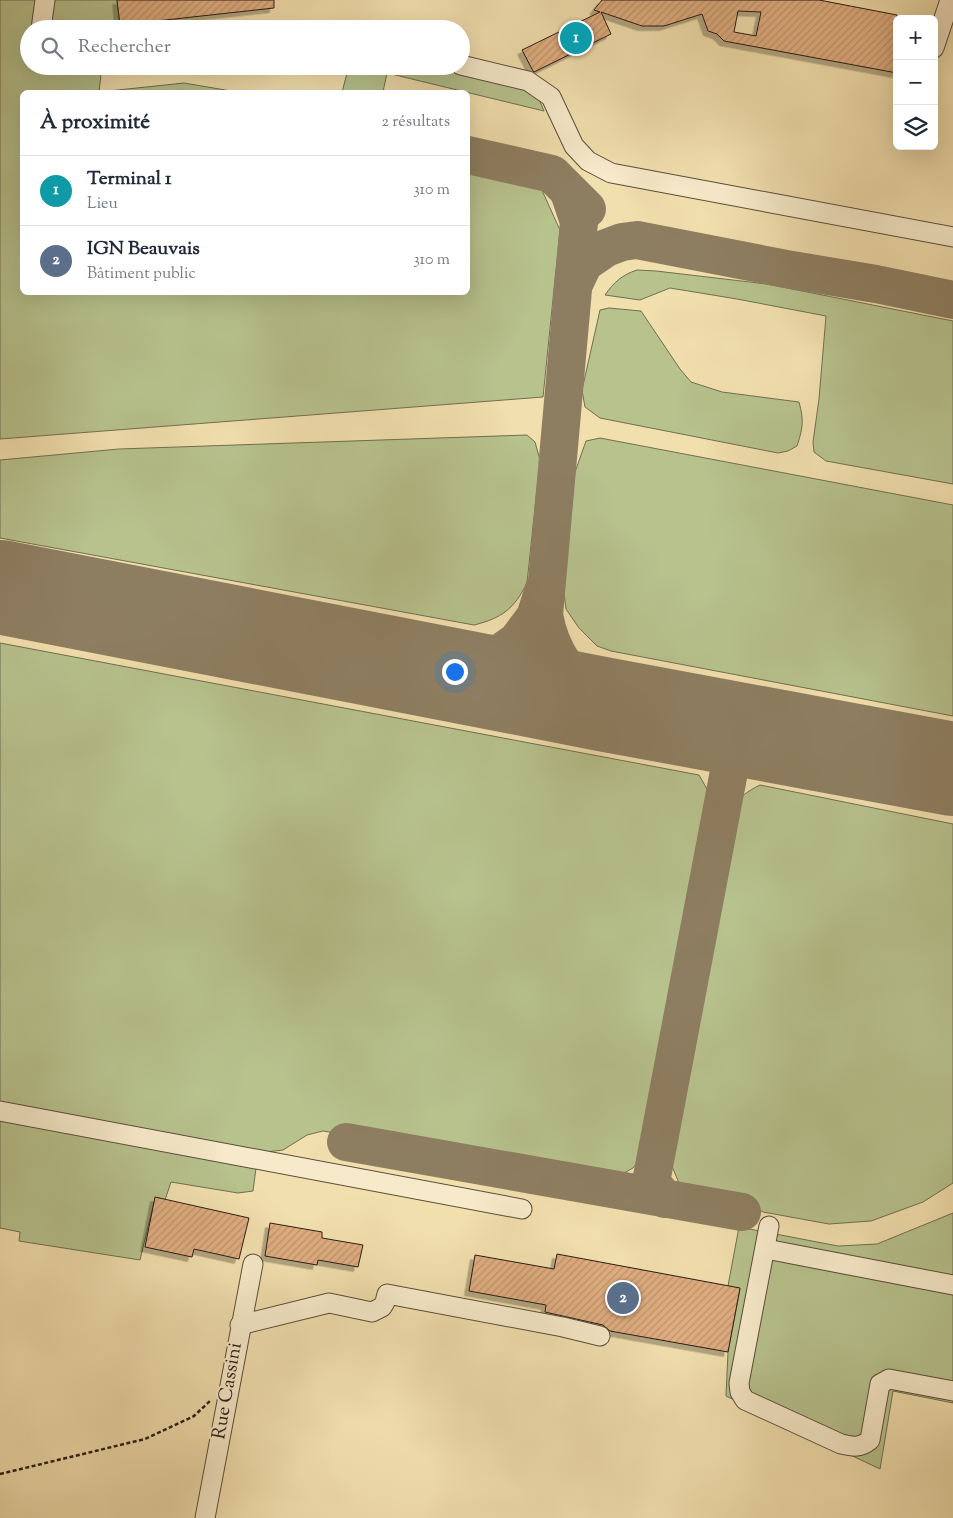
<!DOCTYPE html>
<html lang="fr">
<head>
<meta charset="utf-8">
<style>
  body { margin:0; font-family:"Sorts Mill Goudy",serif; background:#f6f6f7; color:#1f2937 }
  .controls { position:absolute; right:15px; top:15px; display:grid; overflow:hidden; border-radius:8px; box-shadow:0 5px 20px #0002 }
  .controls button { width:45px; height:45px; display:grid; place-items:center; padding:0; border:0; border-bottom:1px solid #e0e1e3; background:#fff; color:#1f2937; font:25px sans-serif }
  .you { position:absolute; left:454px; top:671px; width:18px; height:18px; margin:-12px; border:4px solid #fff; border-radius:50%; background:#1a73e8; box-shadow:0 0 0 8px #1a73e833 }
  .badge { display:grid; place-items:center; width:32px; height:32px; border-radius:50%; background:#b45309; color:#fff; font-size:16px; font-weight:700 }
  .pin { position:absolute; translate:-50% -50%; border:2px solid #fff; box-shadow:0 1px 5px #0006 }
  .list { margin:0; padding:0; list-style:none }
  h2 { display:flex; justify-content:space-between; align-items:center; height:65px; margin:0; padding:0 20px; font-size:21px }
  h2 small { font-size:16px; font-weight:400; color:#747a83 }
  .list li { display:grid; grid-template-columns:32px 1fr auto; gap:15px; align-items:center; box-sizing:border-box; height:70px; padding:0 20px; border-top:1px solid #e0e1e3 }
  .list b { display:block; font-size:19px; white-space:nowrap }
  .list p { margin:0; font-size:16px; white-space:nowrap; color:#747a83 }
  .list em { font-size:16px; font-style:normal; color:#747a83 }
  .icon { flex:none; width:28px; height:28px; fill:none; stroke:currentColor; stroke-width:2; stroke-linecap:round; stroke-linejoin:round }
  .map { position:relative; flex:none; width:953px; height:1518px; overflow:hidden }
  .search { position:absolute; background:#fff; box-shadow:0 5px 20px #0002; left:20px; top:20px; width:450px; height:55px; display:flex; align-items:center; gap:12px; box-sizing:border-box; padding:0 18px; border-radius:28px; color:#747a83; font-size:19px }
  .panel { position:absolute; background:#fff; box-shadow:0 5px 20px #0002; left:20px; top:90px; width:450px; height:205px; border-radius:8px }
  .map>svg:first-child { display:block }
  .green { fill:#b7c28d; stroke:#706f50 }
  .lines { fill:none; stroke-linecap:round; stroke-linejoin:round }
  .taxiway { stroke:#8e7e61; stroke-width:38 }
  .runway { stroke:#8e7e61; stroke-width:94 }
  .building { fill:url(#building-hatch); stroke:#291c14; fill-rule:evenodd; filter:url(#shadow) }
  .minor-casing { stroke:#5b4d3a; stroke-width:21 }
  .path { stroke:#291c14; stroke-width:2.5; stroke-dasharray:4 2.5; stroke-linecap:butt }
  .minor { stroke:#f7eaca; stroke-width:19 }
  .labels { text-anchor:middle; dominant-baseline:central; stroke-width:4; stroke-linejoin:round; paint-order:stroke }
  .street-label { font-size:19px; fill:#291c14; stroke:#f7eaca }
</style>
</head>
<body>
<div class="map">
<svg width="953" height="1518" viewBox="0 0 953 1518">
  <defs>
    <pattern id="building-hatch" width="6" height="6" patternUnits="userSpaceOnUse" patternTransform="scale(1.25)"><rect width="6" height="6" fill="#dfad80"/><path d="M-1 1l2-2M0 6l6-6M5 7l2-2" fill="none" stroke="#bf946e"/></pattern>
    <filter id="shadow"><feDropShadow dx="-4.5" dy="4.5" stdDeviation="0" flood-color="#0004"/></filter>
  </defs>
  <rect width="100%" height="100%" fill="#f2dfae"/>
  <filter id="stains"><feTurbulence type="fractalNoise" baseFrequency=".004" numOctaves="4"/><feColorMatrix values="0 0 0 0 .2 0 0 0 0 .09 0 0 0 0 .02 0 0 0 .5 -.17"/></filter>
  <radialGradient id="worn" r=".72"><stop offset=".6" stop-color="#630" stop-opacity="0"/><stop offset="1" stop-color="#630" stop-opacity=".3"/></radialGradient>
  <!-- green -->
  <g class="green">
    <polygon points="0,0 117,0 120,25 106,27 106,29 29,29 29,66 102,66 99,92 184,83 237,92 22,92 22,292 468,292 468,168 540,186 560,230 543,397 0,439"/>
    <polygon points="349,66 432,66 522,87 538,97 544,111 387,73 383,92 342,92"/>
    <path d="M637,270l19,1 111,13 186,37v163l-127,-23 -12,-9 -1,-10 6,-43 7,-83 -89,-17 -67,-11 -30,12 -35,-5c9,-13 17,-20 32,-25z"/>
    <path d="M609,308l32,3 39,58 11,13 31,10 77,10c5,18 4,26 -2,44l-9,5 -10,2 -178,-35 -15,-11 -3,-17 18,-80z"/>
    <path d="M527,435l8,7 5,18 -13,123c-13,26 -25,35 -53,42l-474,-87v-78l119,-11z"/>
    <polygon points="600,438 953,505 953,716 611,651 597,646 579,628 566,609 563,585 575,472 586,441"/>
    <polygon points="0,643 699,775 707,789 709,814 652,1122 643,1156 633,1168 617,1177 537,1167 323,1131 307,1135 283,1150 258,1153 253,1191 238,1193 171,1182 165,1200 155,1198 140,1260 19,1241 20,1232 0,1228"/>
    <path d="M760,785l193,39v359l-30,19 -52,19 -42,3 -66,-12 -19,-9 -62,-13 -11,-26 1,-32 55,-301c9,-27 7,-33 33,-46z"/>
    <polygon points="953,1213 953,1403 893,1391 880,1469 726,1396 728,1352 740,1289 728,1286 739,1227 838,1246 877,1244"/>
  </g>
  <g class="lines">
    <!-- taxiway -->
    <g class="taxiway">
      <polyline points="468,155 552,174 587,209"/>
      <path d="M569,192l10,30 -35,393c8,44 27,60 58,89"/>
      <polyline points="573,286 584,263 606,248 622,242 637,240 786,269 876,284 953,300"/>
      <polyline points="438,672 468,667 493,658 517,641 535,617 544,589"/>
      <path d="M714,724c9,12 16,21 17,37"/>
      <polyline points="346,1142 742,1212"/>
      <path d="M665,1199l-14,-17 80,-421c7,-15 19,-21 33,-27"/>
    </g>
    <!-- runway -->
    <polyline class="runway" points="0,587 602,704 953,769"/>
  </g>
  <!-- building -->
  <g class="building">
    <polygon points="117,0 274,0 274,8 120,25"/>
    <path d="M602,0h217l78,15v58l-173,-32 -7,-7 -9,-3 -6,-17 -38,12h-22l-41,-14 10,22 -77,38 -1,-1 -11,-21 78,-38 -6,-2zM738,11l23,1 -5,24 -22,-4z"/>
    <polygon points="155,1197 249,1218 239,1259 194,1249 192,1257 145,1247"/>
    <polygon points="270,1223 322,1232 322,1238 363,1245 358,1267 318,1260 317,1265 265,1256"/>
    <polygon points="557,1254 740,1288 728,1352 610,1331 603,1325 545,1312 546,1305 469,1291 475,1255 554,1269"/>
  </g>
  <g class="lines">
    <!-- minor casing -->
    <g class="minor-casing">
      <g id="minor">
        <polyline points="41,29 45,0"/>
        <polyline points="934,48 950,0"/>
        <polyline points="461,65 528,81 551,97 574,146 588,161 611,173 953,237"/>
        <polyline points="0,1111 522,1209"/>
        <path d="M769,1226l-30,157 1,9 5,8 96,44c13,3 19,4 29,-4l10,-56 9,-5 64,12"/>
        <polyline points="766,1249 953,1285"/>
        <polyline points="240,1325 329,1303 372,1312 382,1307 385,1302 387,1294 563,1327 600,1336"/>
        <polyline points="205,1518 253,1264"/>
      </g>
    </g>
    <!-- path -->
    <polyline class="path" points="0,1474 145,1439 194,1416 211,1400"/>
    <!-- minor -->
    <use href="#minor" class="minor"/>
  </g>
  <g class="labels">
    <!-- street labels -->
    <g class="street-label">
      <text transform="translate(228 1391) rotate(-80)">Rue Cassini</text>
    </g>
  </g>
  <rect width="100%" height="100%" filter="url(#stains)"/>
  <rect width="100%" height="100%" fill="url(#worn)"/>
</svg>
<div class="controls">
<button>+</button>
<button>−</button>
<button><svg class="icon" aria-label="layers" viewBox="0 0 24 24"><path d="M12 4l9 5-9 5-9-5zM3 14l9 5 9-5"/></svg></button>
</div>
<div class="you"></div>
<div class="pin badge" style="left:576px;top:38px;background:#0f9aa8">1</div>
<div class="pin badge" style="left:623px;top:1298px;background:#5c6f8a">2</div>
<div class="search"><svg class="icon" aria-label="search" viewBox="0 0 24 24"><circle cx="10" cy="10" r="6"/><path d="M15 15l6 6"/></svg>Rechercher</div>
<section class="panel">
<h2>À proximité<small>2 résultats</small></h2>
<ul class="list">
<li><span class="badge" style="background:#0f9aa8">1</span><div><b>Terminal 1</b><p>Lieu</p></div><em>310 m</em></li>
<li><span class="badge" style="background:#5c6f8a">2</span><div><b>IGN Beauvais</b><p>Bâtiment public</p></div><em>310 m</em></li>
</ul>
</section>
</div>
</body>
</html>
